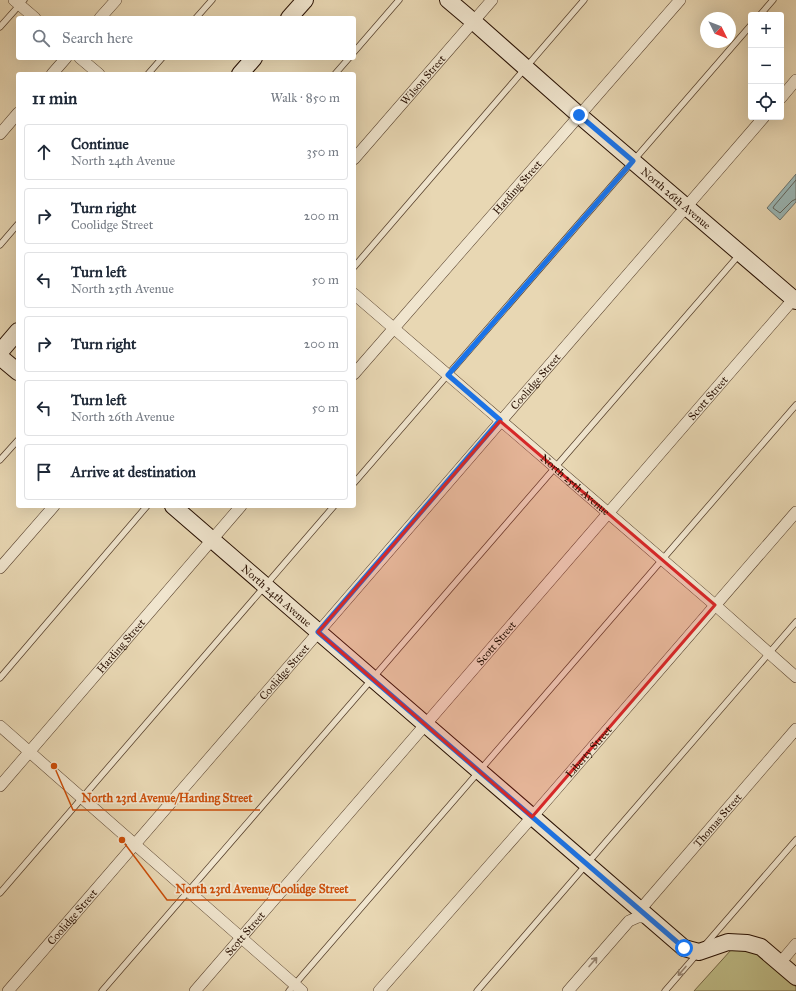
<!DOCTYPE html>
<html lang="en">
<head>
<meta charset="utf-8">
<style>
	body { margin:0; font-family:"IM FELL Great Primer",serif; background:#f6f6f7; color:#1f2937 }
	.controls { position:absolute; right:12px; top:12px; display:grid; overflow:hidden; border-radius:4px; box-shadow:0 4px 16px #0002 }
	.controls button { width:36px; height:36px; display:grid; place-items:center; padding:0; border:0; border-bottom:1px solid #e0e1e3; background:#fff; color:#1f2937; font:20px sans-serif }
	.compass { position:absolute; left:700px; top:12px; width:36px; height:36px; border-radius:50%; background:#fff; box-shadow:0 4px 16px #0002; rotate:132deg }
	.stop { position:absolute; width:12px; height:12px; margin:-9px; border:3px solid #1a73e8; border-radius:50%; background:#fff }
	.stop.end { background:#1a73e8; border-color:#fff; box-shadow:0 1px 4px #0008 }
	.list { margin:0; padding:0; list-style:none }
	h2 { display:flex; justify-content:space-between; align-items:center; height:52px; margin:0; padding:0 16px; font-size:17px }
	h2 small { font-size:13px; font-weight:400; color:#747a83 }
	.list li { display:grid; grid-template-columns:26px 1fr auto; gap:12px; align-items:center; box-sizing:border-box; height:56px; margin:0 8px 8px; padding:0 8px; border:1px solid #e0e1e3; border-radius:4px }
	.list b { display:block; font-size:15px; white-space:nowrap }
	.list p { margin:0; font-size:13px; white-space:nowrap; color:#747a83 }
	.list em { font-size:13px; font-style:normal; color:#747a83 }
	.icon { flex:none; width:22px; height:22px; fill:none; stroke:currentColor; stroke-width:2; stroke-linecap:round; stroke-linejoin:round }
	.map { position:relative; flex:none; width:796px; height:991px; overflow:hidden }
	.search { position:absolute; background:#fff; box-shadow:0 4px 16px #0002; left:16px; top:16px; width:340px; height:44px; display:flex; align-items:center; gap:10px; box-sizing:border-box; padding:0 14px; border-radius:4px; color:#747a83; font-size:15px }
	.panel { position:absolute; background:#fff; box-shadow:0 4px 16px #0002; left:16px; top:72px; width:340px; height:436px; border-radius:4px }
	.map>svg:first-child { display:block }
</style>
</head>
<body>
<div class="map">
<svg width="796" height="991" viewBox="0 0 796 991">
	<rect width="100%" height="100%" fill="#e8d7b3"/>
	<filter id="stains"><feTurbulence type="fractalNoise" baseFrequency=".005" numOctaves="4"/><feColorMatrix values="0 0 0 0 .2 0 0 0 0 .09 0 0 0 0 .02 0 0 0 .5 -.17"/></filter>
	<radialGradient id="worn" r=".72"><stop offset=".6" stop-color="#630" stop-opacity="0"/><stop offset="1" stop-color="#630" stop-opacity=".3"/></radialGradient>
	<!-- green -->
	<path fill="#bebc87" stroke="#736644" d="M731 950 752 951 765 959 796 987V991H694Z"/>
	<!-- water -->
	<path fill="#9ab7b6" stroke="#6c746e" d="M796 174V202L780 220 767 208Z"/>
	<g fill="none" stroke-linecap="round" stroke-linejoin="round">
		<!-- shore -->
		<path stroke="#61645c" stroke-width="1" d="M796 180 774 206 773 208 780 213 792 201 796 199"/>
		<defs>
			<path id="lane" d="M760 15 773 0
				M196 18 212 0
				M0 27 24 0
				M354 52 399 0
				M148 74 162 58
				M335 74 349 58
				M0 245 18 224
				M354 267 584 0
				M0 460 18 440
				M354 483 751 25
				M0 678 147 506
				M0 893 334 506
				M705 945 796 840
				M102 991 739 255
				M289 991 796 405
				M477 991 796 622
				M665 991 698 953"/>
			<g id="street">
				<path d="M14 0 35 18"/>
				<path d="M100 18 116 0"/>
				<path d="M80 58 99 74"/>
				<path d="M52 74 66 58"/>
				<path d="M781 98 796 80"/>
				<path d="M0 134 18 113"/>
				<path id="s1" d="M354 159 492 0"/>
				<path id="s2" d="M354 294 715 605 796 677"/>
				<path id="s3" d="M354 374 680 0"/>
				<path d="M0 568 54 506"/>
				<path d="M0 726 302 991"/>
				<path id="s4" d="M0 786 241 506"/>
				<path id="s5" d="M639 911 796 729"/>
				<path d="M780 963 796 944"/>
				<path id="s6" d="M8 991 764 117"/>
				<path id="s7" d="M195 991 796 296"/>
				<path id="s8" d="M379 991 532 817 796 512"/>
				<path d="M568 991 629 921 638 917H647"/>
			</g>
			<g id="secondary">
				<path id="s9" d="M448 0 474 22 579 115 796 301"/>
				<path d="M289 18 305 0"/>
				<path d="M240 74 254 58"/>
				<path d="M0 352 18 331"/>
				<path d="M0 357 18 372"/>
				<path id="s10" d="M173 506 684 948 699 952 728 942 747 943 761 947 796 977"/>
			</g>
		</defs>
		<!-- lane casing -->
		<use href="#lane" stroke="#58422e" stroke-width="7"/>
		<!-- street casing -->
		<use href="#street" stroke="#58422e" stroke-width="12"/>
		<!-- secondary casing -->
		<use href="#secondary" stroke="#281002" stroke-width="18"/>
		<!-- lane -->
		<use href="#lane" stroke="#f0e5ce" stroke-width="5.5"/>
		<!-- street -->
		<use href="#street" stroke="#f0e5ce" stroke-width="11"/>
		<!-- secondary -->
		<use href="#secondary" stroke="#f0e5ce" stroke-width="16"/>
	</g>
	<!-- one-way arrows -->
	<defs><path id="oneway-shaft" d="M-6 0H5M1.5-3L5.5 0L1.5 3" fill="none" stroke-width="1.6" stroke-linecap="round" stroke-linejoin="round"/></defs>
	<g stroke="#968572">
		<use href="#oneway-shaft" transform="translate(593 962) rotate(-49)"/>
		<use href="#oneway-shaft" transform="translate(682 971) rotate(131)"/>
	</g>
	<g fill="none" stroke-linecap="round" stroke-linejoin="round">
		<!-- route -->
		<path stroke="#1a73e8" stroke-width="5" d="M579 115 633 161 448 375 500 420 318 632 684 948"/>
	</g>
	<!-- marked area -->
	<path fill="#d62828" fill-opacity="0.2" stroke="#d62828" stroke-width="3" stroke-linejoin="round" d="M500 421 715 605 532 817 318 632Z"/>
	<g text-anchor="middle" stroke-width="3.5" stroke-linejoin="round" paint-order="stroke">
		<!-- street labels -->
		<g font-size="11" fill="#281002" stroke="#f0e5ce">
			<text dy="4" stroke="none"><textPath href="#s1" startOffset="105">Wilson Street</textPath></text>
			<text dy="4" stroke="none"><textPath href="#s3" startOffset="248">Harding Street</textPath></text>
			<text dy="4" stroke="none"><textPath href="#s9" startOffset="302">North 26th Avenue</textPath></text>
			<text dy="4" stroke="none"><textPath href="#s6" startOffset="806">Coolidge Street</textPath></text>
			<text dy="4" stroke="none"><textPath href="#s7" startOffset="784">Scott Street</textPath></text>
			<text dy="4" stroke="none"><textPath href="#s2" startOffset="292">North 25th Avenue</textPath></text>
			<text dy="4" stroke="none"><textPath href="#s10" startOffset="137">North 24th Avenue</textPath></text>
			<text dy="4" stroke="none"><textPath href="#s7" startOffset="460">Scott Street</textPath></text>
			<text dy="4" stroke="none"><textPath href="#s4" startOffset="185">Harding Street</textPath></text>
			<text dy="4" stroke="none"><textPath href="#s6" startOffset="422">Coolidge Street</textPath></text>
			<text dy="4" stroke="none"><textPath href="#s8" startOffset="318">Liberty Street</textPath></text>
			<text dy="4" stroke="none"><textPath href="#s5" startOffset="120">Thomas Street</textPath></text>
			<text dy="4" stroke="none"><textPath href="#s6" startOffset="98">Coolidge Street</textPath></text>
			<text dy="4" stroke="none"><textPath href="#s7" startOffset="76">Scott Street</textPath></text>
		</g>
	</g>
	<!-- callouts -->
	<path fill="none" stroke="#cb4e0a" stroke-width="1.5" d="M54 766L73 810H260M122 840L167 900H356"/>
	<g fill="#cb4e0a" stroke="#f0e5ce" stroke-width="1.5">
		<circle cx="54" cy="766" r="4"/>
		<circle cx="122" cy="840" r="4"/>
	</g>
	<g font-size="12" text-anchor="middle" font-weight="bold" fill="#cb4e0a" stroke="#f0e5ce" stroke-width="3.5" stroke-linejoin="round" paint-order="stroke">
		<text x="167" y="802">North 23rd Avenue/Harding Street</text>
		<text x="262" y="893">North 23rd Avenue/Coolidge Street</text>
	</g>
	<rect width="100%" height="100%" filter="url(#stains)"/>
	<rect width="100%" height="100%" fill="url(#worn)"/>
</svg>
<div class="controls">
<button>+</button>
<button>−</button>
<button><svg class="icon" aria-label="locate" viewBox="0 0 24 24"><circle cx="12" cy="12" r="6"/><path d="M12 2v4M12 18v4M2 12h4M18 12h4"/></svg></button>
</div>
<svg class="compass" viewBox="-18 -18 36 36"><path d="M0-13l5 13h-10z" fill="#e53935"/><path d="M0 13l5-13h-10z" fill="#747a83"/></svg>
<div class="stop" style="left:684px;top:948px"></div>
<div class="stop end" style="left:579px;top:115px"></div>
<div class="search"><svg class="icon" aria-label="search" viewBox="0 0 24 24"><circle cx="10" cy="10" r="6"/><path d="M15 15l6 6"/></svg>Search here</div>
<section class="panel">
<h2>11 min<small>Walk · 850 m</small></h2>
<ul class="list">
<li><svg class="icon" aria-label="ahead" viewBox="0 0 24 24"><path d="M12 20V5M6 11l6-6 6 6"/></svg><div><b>Continue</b><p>North 24th Avenue</p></div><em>350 m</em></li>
<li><svg class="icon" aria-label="right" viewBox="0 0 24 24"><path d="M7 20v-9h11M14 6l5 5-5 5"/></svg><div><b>Turn right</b><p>Coolidge Street</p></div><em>200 m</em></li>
<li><svg class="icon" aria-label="left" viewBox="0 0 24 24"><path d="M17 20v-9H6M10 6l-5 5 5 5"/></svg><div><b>Turn left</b><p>North 25th Avenue</p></div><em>50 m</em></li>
<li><svg class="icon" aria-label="right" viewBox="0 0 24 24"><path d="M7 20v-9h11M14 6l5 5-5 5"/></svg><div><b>Turn right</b></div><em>200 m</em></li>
<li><svg class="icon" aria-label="left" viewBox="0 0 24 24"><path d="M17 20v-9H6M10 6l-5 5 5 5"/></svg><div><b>Turn left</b><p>North 26th Avenue</p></div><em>50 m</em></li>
<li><svg class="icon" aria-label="arrive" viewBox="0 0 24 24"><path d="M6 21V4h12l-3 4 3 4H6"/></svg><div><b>Arrive at destination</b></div></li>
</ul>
</section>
</div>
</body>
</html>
